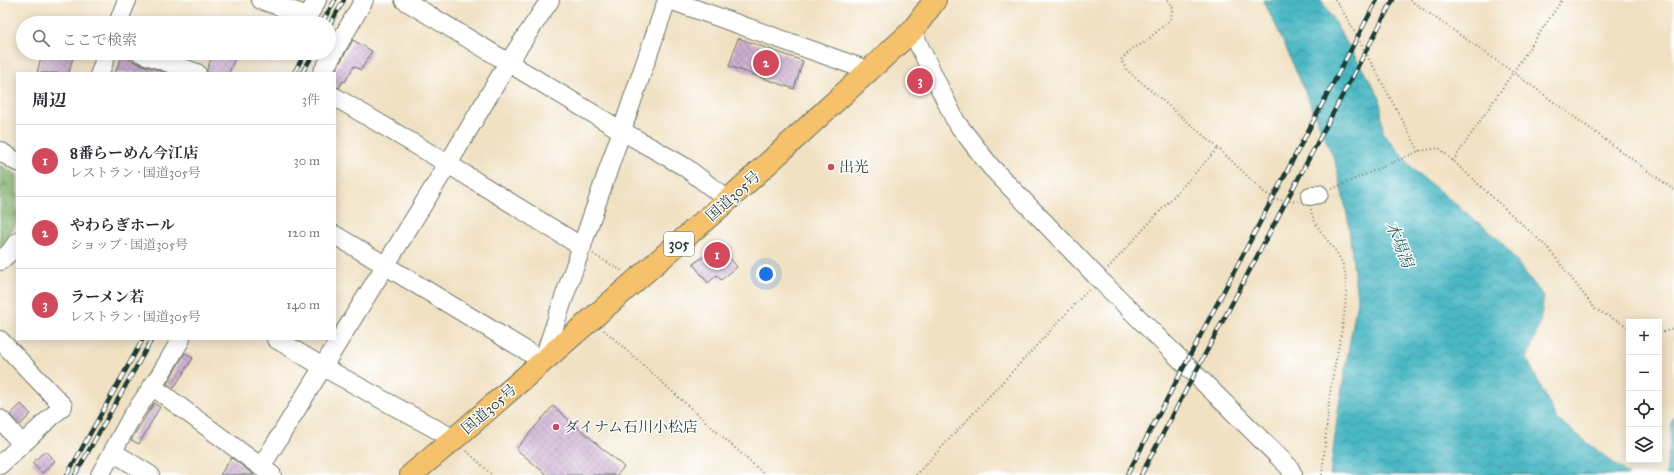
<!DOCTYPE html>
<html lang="ja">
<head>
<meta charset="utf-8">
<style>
	body { margin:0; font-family:"IM FELL Great Primer","Noto Serif JP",serif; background:#f2f2f3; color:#2b2b33 }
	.controls { position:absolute; right:12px; bottom:12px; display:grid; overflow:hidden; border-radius:0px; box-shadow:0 2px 10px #0003 }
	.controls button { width:36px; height:36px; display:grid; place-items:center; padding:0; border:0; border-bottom:1px solid #e1e1e2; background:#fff; color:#2b2b33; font:20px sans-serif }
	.you { position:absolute; left:766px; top:274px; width:14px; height:14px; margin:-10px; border:3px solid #fff; border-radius:50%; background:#1a73e8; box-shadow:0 0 0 6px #1a73e833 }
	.badge { display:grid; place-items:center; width:26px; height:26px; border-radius:50%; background:#d1495b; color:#fff; font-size:13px; font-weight:700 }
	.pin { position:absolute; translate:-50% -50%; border:2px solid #fff; box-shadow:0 1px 4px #0006 }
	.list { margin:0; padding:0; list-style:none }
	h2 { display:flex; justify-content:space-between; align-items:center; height:52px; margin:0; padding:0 16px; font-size:17px }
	h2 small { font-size:13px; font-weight:400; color:#7c7c81 }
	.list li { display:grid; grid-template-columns:26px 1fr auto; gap:12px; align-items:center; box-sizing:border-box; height:72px; padding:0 16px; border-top:1px solid #e1e1e2 }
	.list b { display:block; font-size:15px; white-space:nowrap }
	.list p { margin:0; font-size:13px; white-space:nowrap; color:#7c7c81 }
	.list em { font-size:13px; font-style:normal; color:#7c7c81 }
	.icon { flex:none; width:22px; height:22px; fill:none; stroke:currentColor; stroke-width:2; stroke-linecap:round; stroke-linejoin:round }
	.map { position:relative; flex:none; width:1674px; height:475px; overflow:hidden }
	.search { position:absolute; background:#fff; box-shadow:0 2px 10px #0003; left:16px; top:16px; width:320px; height:44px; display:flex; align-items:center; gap:10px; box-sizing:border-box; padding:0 14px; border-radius:22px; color:#7c7c81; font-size:15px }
	.panel { position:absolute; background:#fff; box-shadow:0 2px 10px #0003; left:16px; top:72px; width:320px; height:268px; border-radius:0px }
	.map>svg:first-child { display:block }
</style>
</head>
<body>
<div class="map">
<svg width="1674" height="475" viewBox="0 0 1674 475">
	<defs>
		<pattern id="forest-firs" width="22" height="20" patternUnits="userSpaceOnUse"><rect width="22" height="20" fill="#7faf68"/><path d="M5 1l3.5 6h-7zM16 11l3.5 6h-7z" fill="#679056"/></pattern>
		<pattern id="water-waves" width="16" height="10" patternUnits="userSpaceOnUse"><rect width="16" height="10" fill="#4ab8c4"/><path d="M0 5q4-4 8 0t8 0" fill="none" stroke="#3d97a0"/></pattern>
		<pattern id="building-cross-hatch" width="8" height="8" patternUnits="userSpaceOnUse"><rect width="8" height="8" fill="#cdadd1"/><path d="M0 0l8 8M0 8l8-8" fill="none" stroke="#a68eaa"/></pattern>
	</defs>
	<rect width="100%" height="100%" fill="#fff"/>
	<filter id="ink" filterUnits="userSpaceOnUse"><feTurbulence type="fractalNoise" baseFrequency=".025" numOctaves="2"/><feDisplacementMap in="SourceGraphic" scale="8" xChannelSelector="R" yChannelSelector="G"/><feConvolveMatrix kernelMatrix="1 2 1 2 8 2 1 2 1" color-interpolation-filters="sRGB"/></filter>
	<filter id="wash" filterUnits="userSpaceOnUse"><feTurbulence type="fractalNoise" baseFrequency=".012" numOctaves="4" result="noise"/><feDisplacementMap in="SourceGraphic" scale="16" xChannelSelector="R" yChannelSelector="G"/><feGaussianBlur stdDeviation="0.9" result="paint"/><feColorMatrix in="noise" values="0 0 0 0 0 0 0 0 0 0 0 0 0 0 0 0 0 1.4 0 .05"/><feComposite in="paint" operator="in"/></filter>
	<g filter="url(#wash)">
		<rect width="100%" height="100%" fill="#f1e1c3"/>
		<!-- forest -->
		<path fill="url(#forest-firs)" stroke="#4f764e" d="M0 165 17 175V222L3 245 0 247Z"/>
		<!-- water -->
		<path fill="url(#water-waves)" stroke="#347a7c" d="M1263 0H1321L1380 98 1383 133 1416 172 1500 240 1544 297 1540 322 1527 359 1557 419 1629 475H1330L1338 411 1357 300 1348 219 1335 161 1279 32Z
			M1674 417V475H1666L1672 422Z"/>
		<g id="blocks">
			<!-- building -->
			<path fill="url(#building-cross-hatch)" d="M738 38 803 61 794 89 729 66Z
				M353 40 372 51 361 70 354 66 345 82 343 81 339 88 335 87 334 73Z
				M42 53H74L69 73H37Z
				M213 53H237L229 73H207V70Z
				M122 56 137 63 166 73H115Z
				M921 73 927 87 916 92 909 78Z
				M720 245 737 267 721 280 717 275 708 283 693 264Z
				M185 353 193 358 174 388 167 384Z
				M154 403 160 407 139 444 131 440Z
				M21 404 31 414 20 425 10 415Z
				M553 406 624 467 617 475H547L516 449Z
				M45 451 55 461 42 473 32 463Z
				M231 458 235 460 254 475H220Z"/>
		</g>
	</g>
	<g filter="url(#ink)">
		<use href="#blocks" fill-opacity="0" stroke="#687666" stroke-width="1"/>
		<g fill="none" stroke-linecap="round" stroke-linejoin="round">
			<defs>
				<path id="minor" d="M261 0 308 16 317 0
					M404 0 622 131 685 167 728 200
					M670 0 870 71
					M118 23 127 0
					M912 31 956 122 991 167 1099 279 1289 467 1293 475
					M141 53 197 73
					M100 73 107 53
					M322 73 364 0
					M335 97 448 164 582 247
					M0 151 17 162
					M1310 196 1319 194
					M335 235 543 361 560 309 667 0
					M0 261 10 252 17 242
					M276 339 323 367 454 439
					M0 340 63 406 0 465
					M152 386 272 475
					M0 419 22 444
					M113 452 150 475
					M261 467 448 164 508 63 550 0
					M100 475 131 418 160 375 181 339"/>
				<path id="highway" d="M411 475 454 439 728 200 912 31 935 0"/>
			</defs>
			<!-- minor casing -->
			<use href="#minor" stroke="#687666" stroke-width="20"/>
			<!-- highway casing -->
			<use href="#highway" stroke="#687666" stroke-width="24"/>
			<!-- path -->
			<path stroke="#687666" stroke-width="2" stroke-dasharray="1 3" stroke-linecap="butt" d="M1168 0 1173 8 1170 20 1144 43 1133 48 1121 60 1127 70 1218 148 1265 193 1279 200 1298 202
				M1335 0 1347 18 1419 151
				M1410 0 1513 72 1674 190
				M1453 161 1562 0
				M1332 189 1419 151 1439 148 1549 249 1595 309 1629 327
				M1311 209C1314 233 1342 249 1345 273 1350 309 1335 356 1330 393 1327 420 1325 448 1322 475
				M593 254 622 271
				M1108 268 1218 148
				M604 330 765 475
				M1659 333 1674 329
				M467 451 492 475
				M916 475 1089 289"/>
			<!-- minor -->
			<use href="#minor" stroke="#fff" stroke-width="18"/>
			<!-- highway -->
			<use href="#highway" stroke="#f5c16b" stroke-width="22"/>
			<defs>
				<path id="rail" d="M322 23 335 0
					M329 26 344 0
					M294 73 305 53
					M302 73 314 53
					M67 475 143 339
					M75 475 152 339
					M1127 475 1377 0
					M1141 475 1393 0"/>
			</defs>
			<!-- rail casing -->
			<use href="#rail" stroke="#1f3d34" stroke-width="4.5"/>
			<!-- rail -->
			<use href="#rail" stroke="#fff" stroke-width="3" stroke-dasharray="9" stroke-linecap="butt"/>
		</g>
	</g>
	<!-- markers -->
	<g fill="#d1495b" stroke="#fff" stroke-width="1.5">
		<circle cx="831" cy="167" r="4"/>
		<circle cx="556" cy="427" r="4"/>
	</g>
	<g text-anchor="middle" stroke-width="3" stroke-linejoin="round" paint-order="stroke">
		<!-- shield labels -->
		<rect fill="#fff" stroke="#627771" stroke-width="1" x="664" y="232" width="30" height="24" rx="3"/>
		<g font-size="14" font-weight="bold" fill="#1f3d34">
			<text x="679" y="249">305</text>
		</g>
		<!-- poi labels -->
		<g font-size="15" fill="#1f3d34" stroke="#fff" text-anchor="start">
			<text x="839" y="172">出光</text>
			<text x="564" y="432">ダイナム石川小松店</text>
		</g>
		<!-- street labels -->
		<g font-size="15" fill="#1f3d34" stroke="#fff">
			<text transform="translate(733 196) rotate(-42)" y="5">国道305号</text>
			<text transform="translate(489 409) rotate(-41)" y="5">国道305号</text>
		</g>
		<!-- water labels -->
		<g font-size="16" font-style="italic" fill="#2c625f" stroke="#fff">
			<text transform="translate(1400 244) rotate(68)" y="6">木場潟</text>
		</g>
	</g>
</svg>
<div class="controls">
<button>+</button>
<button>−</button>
<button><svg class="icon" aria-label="locate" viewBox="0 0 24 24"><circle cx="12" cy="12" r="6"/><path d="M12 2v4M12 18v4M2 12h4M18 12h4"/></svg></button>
<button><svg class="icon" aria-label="layers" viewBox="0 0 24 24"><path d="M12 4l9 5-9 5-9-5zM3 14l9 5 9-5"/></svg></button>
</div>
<div class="you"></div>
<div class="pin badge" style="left:717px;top:255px">1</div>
<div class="pin badge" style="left:766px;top:63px">2</div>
<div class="pin badge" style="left:920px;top:81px">3</div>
<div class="search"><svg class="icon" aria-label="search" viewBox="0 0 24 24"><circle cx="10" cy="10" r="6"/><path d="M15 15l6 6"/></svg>ここで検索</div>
<section class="panel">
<h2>周辺<small>3件</small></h2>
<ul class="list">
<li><span class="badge">1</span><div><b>8番らーめん今江店</b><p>レストラン · 国道305号</p></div><em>30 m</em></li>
<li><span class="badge">2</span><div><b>やわらぎホール</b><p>ショップ · 国道305号</p></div><em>120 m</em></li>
<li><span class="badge">3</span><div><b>ラーメン若</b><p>レストラン · 国道305号</p></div><em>140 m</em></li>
</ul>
</section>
</div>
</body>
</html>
